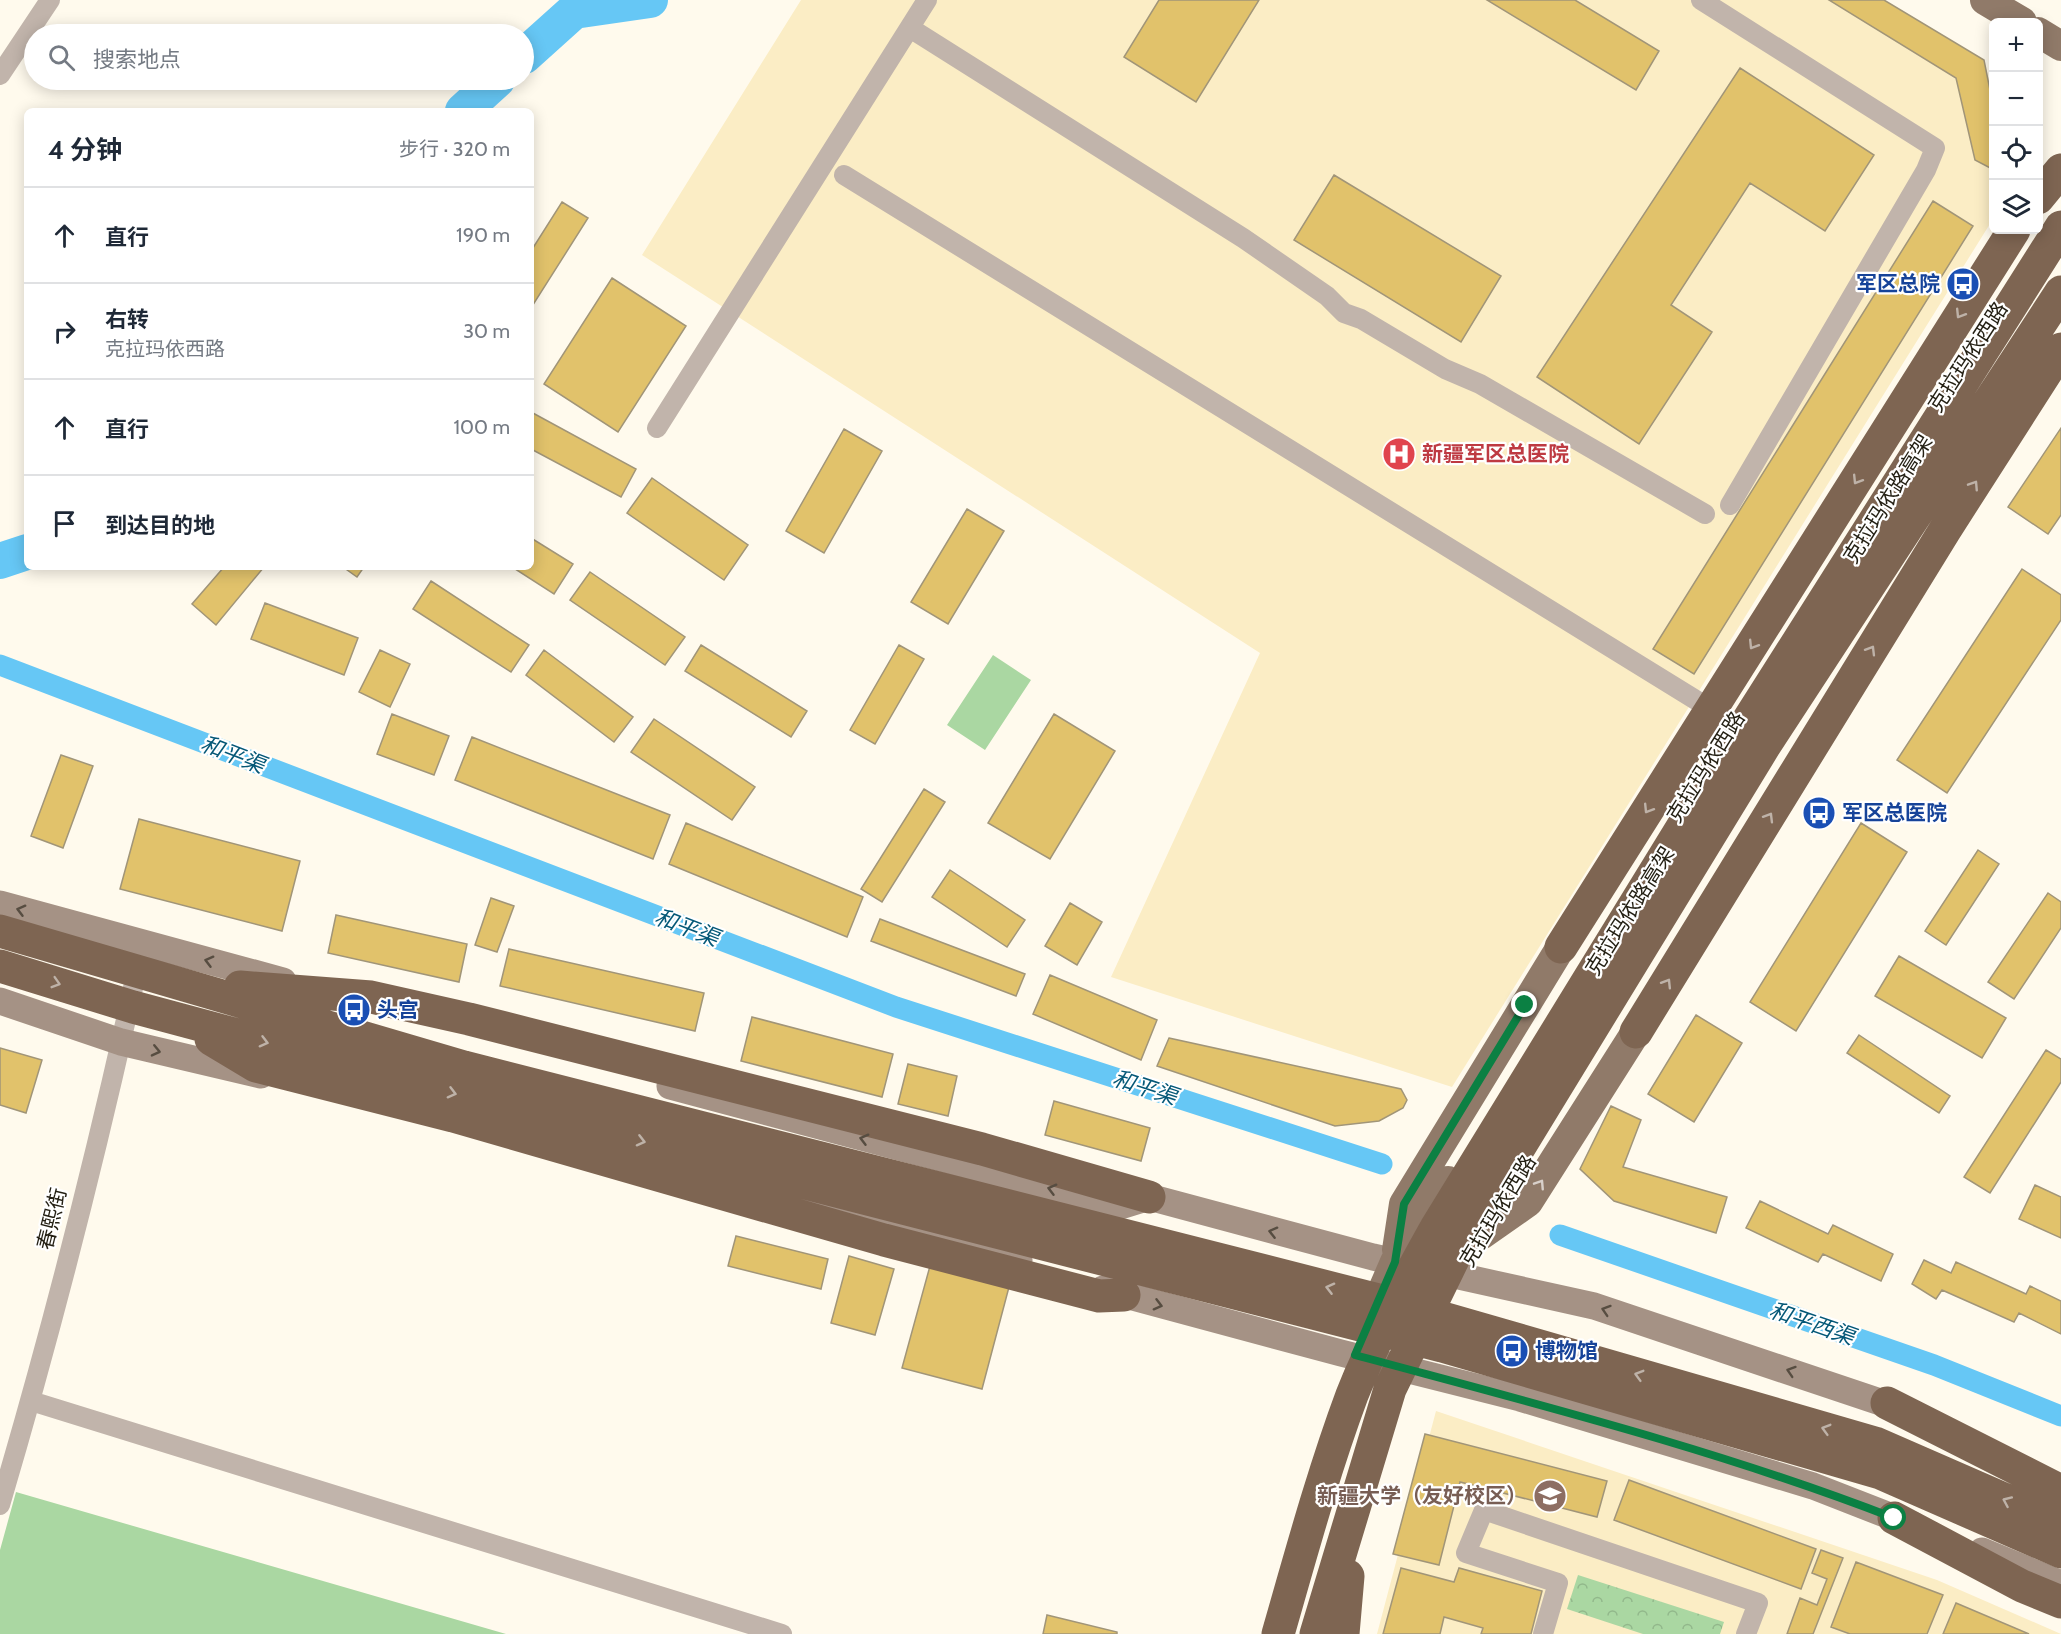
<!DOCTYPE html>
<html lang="zh">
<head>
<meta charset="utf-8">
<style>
	body { margin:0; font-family:Cabin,"Noto Sans SC",sans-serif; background:#f2f2f3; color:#1f2937 }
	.controls { position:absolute; right:18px; top:18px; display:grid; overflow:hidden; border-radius:9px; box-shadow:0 3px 15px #0003 }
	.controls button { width:54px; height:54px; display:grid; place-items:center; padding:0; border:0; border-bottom:2px solid #e0e1e3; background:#fff; color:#1f2937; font:30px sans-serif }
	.stop { position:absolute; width:18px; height:18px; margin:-14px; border:4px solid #0b8043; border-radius:50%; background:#fff }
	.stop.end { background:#0b8043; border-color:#fff; box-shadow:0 2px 6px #0008 }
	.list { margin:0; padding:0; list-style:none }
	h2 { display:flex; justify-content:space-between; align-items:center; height:78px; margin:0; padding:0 24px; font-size:26px }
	h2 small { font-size:20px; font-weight:400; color:#747a83 }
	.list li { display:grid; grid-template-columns:39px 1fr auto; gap:18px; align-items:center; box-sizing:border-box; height:96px; padding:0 24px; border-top:2px solid #e0e1e3 }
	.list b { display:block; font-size:22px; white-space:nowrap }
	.list p { margin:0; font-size:20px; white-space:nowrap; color:#747a83 }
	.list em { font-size:20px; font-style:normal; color:#747a83 }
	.icon { flex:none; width:33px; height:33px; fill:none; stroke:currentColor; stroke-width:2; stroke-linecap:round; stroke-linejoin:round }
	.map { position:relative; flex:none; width:2061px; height:1634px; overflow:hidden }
	.search { position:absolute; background:#fff; box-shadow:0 3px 15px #0003; left:24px; top:24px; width:510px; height:66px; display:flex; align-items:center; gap:15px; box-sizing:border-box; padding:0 21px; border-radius:33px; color:#747a83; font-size:22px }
	.panel { position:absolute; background:#fff; box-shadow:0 3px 15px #0003; left:24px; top:108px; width:510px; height:462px; border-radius:9px }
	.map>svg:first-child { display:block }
</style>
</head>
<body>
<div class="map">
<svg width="2061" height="1634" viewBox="0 0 2061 1634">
	<defs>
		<pattern id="park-crowns" width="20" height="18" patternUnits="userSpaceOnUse" patternTransform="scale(1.5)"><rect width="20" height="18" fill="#aad7a2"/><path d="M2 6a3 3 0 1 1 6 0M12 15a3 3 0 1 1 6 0" fill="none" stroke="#92b88b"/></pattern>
	</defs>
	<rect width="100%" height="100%" fill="#fffaed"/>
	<!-- built -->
	<path fill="#fbedc5" d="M801 0H1884L1984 60 1993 97V219L1452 1087 1111 977 1260 653 642 255Z
		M1436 1411 1937 1580 2061 1634H1377Z"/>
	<!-- park -->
	<path fill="url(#park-crowns)" d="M1578 1575 1724 1622 1720 1634H1643L1567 1609Z"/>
	<!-- pitch -->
	<path fill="#aad7a2" d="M993 655 1031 680 985 750 947 725Z
		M16 1492 506 1634H0V1550Z"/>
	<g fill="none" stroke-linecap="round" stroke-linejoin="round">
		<!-- canal -->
		<path stroke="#66c7f5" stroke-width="21" d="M0 665 896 1007 1382 1164
			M1560 1235 1934 1365 2061 1416"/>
		<!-- river -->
		<path stroke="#66c7f5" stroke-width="36" d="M524 56 574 11 650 0
			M463 111 497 80
			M0 561 27 552"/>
	</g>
	<!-- building -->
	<path fill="#e1c26b" stroke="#a19578" stroke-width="1.5" d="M1159 0H1259L1196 102 1124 57Z
		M1487 0H1575L1659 51 1636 90Z
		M1829 0H1884L1984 60 1994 110V170L1975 160 1956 78Z
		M1740 68 1874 155 1825 231 1750 183 1671 305 1712 332 1639 444 1537 377Z
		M1334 175 1501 276 1461 342 1294 240Z
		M1933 201 1973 226 1694 674 1653 649Z
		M562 202 588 218 531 308V251Z
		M612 278 686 326 618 432 544 384Z
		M531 412 636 469 621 497 531 449Z
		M2061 428V515L2048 534 2008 507Z
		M844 429 882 451 824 553 786 531Z
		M652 478 748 545 724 580 627 513Z
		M967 509 1004 531 948 624 911 602Z
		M531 538 573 564 554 594 512 567H531Z
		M224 567H264L216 625 192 604Z
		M343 567H364L357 577Z
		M2022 569 2061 595V620L1947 793 1897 760Z
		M590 572 685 637 665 665 570 600Z
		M431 581 529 645 511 672 413 609Z
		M265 603 358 638 344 675 251 639Z
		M701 645 807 711 791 737 685 671Z
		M899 645 924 659 875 744 850 730Z
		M380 650 410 664 390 707 359 692Z
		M544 650 633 717 614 742 526 675Z
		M392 714 449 736 434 775 377 754Z
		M1054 714 1115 751 1050 859 988 823Z
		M654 719 755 787 732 820 631 752Z
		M472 737 670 815 653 859 455 780Z
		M61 755 93 766 63 848 31 836Z
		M924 789 945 802 882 902 861 889Z
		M139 819 300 861 282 931 120 889Z
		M686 823 863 897 847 937 669 864Z
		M1861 823 1907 852 1796 1031 1750 1002Z
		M1978 850 1999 864 1946 945 1925 931Z
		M950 870 1025 920 1007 947 932 897Z
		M2048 893 2061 902V928L2014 999 1988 982Z
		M491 898 514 906 497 952 475 945Z
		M1070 903 1102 922 1077 965 1045 946Z
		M336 915 467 944 459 982 328 953Z
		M880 919 1025 974 1016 996 871 941Z
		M509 949 704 993 695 1031 500 986Z
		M1899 956 2006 1018 1982 1058 1875 996Z
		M1050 975 1157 1020 1141 1060 1033 1014Z
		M1696 1015 1742 1043 1694 1122 1648 1094Z
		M752 1017 893 1054 882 1097 741 1061Z
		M1859 1035 1950 1096 1939 1113 1847 1053Z
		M1169 1038 1401 1089 1407 1100 1403 1108 1379 1121 1335 1126 1157 1066Z
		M0 1048 42 1060 26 1113 0 1105Z
		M2046 1050 2061 1059V1082L1990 1193 1964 1177Z
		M908 1064 957 1076 948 1116 898 1104Z
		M1054 1101 1150 1128 1141 1161 1045 1135Z
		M1611 1106 1641 1120 1623 1167 1727 1197 1716 1233 1614 1201 1580 1169Z
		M2035 1185 2061 1197V1238L2019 1219Z
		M1760 1201 1828 1234 1833 1225 1893 1254 1881 1281 1823 1254 1818 1262 1746 1228Z
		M736 1236 828 1259 821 1289 728 1266Z
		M849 1256 894 1269 875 1335 831 1323Z
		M1924 1260 1951 1273 1956 1262 2026 1294 2030 1286 2061 1301V1334L2019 1313 2014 1322 1942 1290 1936 1299 1912 1284Z
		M930 1266 1009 1287 982 1389 902 1368Z
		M1425 1434 1607 1481 1597 1517 1460 1482 1439 1565 1393 1554Z
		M1629 1480 1816 1549 1801 1589 1614 1520Z
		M1821 1550 1843 1558 1813 1634H1787L1800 1598 1817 1605 1827 1579 1812 1573Z
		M1856 1562 1943 1595 1927 1634H1850L1831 1627Z
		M1401 1568 1454 1582 1459 1568 1542 1591 1531 1634H1481L1483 1628 1444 1617 1440 1634H1383Z
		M1956 1603 2029 1634H1943Z
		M1047 1615 1117 1632V1634H1043Z"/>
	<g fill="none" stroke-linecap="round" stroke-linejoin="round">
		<!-- street -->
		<path stroke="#c1b4ab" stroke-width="20" d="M1701 0 1935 148 1926 170 1730 505
			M910 28 1243 238 1327 296 1344 313 1361 319 1445 369 1480 384 1705 514
			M0 75 50 0
			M844 175 1751 734
			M657 428 927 0
			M31 1401 782 1634
			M0 1505C53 1326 99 1144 139 961
			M1543 1634 1558 1583 1466 1553 1484 1510 1758 1603 1746 1634"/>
		<!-- secondary -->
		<path stroke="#a59285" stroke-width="27" d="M0 904 283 981
			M0 1001 121 1042 261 1075
			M670 1086 1120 1206 1149 1197 1373 1257 1594 1306 1907 1411
			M801 1201 924 1229 1019 1260
			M1103 1289 1341 1353 1520 1398 1813 1486 1913 1525
			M1982 1551 2061 1584"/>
		<!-- primary -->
		<path stroke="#907a69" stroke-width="30" d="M1985 0 2022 22
			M2038 32 2061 46
			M1481 1235 1528 1202 1636 1032
			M1397 1250 1404 1204 1561 947
			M1369 1322 1395 1262 1448 1181"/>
		<!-- highway -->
		<path stroke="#7e6552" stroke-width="33" d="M2038 198 2061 170
			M0 931 464 1067 1398 1305 1875 1443 2061 1524
			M1561 947 2014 230
			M0 966 133 1007 469 1097 1442 1346 1880 1473 2061 1552
			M240 987 371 997 469 1019 982 1149 1149 1197
			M1636 1032 1945 530 2061 349
			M211 1039 256 1066 453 1116 884 1240 1099 1296 1124 1295
			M1887 1403 2061 1491
			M1894 1518 2022 1586 2061 1602
			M1278 1634C1301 1554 1323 1473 1352 1395 1375 1337 1406 1282 1436 1228L1742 730 2061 227
			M1316 1634 1390 1389 1462 1241 1765 745 2061 292
			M1343 1634 1348 1576"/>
	</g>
	<!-- one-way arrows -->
	<defs><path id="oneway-chevron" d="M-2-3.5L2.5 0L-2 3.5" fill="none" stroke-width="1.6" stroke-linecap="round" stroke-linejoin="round" transform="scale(1.5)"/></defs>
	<g stroke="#beb2a8">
		<use href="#oneway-chevron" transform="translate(1960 314) rotate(122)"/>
		<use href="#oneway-chevron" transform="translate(1857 480) rotate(122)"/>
		<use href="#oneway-chevron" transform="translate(1974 485) rotate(-57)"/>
		<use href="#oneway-chevron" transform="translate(1753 645) rotate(122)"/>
		<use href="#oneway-chevron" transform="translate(1871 650) rotate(-59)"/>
		<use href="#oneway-chevron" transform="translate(1648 809) rotate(122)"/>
		<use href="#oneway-chevron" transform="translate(1769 817) rotate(-59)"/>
		<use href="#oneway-chevron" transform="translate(56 983) rotate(17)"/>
		<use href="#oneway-chevron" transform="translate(1667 983) rotate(-58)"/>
		<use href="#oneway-chevron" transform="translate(264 1042) rotate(15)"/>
		<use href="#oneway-chevron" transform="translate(452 1093) rotate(15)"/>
		<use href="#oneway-chevron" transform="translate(641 1141) rotate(14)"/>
		<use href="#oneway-chevron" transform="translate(1330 1288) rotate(-166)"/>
		<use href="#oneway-chevron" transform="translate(1639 1375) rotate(-164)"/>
		<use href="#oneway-chevron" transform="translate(1826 1429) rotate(-164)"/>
		<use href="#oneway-chevron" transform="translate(2007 1501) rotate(-156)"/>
	</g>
	<g stroke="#574d41">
		<use href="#oneway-chevron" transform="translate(21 910) rotate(-165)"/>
		<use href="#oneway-chevron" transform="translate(209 961) rotate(-165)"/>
		<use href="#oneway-chevron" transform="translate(156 1051) rotate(13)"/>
		<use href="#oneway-chevron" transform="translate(864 1139) rotate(-165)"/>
		<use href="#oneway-chevron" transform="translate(1052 1189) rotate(-165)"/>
		<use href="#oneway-chevron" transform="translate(1273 1232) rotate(-166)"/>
		<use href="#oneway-chevron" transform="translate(1158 1305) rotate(15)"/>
		<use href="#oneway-chevron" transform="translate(1606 1310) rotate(-162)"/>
		<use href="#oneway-chevron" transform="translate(1791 1371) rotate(-162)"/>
	</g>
	<use stroke="#d8d0ca" href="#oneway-chevron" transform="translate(1540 1184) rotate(-57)"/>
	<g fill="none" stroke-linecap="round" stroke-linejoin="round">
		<!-- route -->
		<path stroke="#0b8043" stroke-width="8" d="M1525 1005 1404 1204 1395 1262 1355 1355C1536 1404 1719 1450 1894 1518"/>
	</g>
	<!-- icons -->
	<defs>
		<symbol id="bus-disc" viewBox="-11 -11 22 22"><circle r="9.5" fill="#1a4fb4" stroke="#fff"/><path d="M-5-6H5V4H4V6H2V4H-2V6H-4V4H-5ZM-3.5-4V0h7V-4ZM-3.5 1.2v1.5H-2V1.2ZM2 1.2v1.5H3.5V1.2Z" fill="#fff"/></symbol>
		<symbol id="hospital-disc" viewBox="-11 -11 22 22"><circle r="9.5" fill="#e0444e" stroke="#fff"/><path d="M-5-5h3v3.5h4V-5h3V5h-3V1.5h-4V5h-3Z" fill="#fff"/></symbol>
		<symbol id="school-disc" viewBox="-11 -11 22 22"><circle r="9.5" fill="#8d6e63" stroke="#fff"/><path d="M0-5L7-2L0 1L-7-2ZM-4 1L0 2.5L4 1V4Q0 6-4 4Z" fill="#fff"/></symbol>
	</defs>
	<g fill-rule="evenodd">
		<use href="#bus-disc" x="1944" y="265" width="38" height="38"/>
		<use href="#hospital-disc" x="1380" y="435" width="38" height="38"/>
		<use href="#bus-disc" x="1800" y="794" width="38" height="38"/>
		<use href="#bus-disc" x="335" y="991" width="38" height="38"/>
		<use href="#bus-disc" x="1493" y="1332" width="38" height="38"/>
		<use href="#school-disc" x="1531" y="1477" width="38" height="38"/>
	</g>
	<g text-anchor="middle" stroke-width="4.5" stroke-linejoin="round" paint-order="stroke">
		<!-- transit labels -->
		<g font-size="21" font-weight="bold" fill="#164399" stroke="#fff" text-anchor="start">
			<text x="1940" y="291" text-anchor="end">军区总院</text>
			<text x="1842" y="820">军区总医院</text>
			<text x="377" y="1017">头宫</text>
			<text x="1535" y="1358">博物馆</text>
		</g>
		<!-- street labels -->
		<g font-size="21" fill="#231f13" stroke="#fff">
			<text transform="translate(1968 357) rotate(-57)" y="7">克拉玛依西路</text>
			<text transform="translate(1888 499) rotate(-58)" y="7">克拉玛依路高架</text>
			<text transform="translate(1706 767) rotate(-58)" y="7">克拉玛依西路</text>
			<text transform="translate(1630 911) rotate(-58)" y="7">克拉玛依路高架</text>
			<text transform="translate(1498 1211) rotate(-59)" y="7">克拉玛依西路</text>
			<text transform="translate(52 1219) rotate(-76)" y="7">春熙街</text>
		</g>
		<!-- health labels -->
		<g font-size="21" font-weight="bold" fill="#be3a42" stroke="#fff" text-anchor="start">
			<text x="1422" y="461">新疆军区总医院</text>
		</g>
		<!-- education labels -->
		<g font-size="21" font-weight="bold" fill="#785e54" stroke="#fff" text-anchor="end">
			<text x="1527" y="1503">新疆大学（友好校区）</text>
		</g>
		<!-- water labels -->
		<g font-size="22" font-style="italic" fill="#055877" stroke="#fff">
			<text transform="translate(233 754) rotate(21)" y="8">和平渠</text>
			<text transform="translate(687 927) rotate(21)" y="8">和平渠</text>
			<text transform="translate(1145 1087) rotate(18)" y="8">和平渠</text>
			<text transform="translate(1812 1323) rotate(19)" y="8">和平西渠</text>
		</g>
	</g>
</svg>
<div class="controls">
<button>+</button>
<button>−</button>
<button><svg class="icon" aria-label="locate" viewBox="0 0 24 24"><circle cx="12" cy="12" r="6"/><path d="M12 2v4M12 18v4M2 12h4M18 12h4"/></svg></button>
<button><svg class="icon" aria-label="layers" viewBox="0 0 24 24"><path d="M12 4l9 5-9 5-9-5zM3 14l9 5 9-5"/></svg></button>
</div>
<div class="stop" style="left:1894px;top:1518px"></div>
<div class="stop end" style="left:1525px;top:1005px"></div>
<div class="search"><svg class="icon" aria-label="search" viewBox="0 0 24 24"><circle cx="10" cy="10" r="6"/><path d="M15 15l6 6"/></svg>搜索地点</div>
<section class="panel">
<h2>4 分钟<small>步行 · 320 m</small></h2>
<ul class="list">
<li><svg class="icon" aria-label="ahead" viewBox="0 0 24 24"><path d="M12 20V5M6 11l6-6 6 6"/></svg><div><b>直行</b></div><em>190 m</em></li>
<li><svg class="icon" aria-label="right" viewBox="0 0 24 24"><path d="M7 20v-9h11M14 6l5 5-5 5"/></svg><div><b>右转</b><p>克拉玛依西路</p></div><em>30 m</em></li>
<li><svg class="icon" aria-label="ahead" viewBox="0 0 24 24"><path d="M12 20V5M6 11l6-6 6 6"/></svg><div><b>直行</b></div><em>100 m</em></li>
<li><svg class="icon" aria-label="arrive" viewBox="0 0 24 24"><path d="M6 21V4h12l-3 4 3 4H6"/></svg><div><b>到达目的地</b></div></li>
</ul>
</section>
</div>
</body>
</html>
